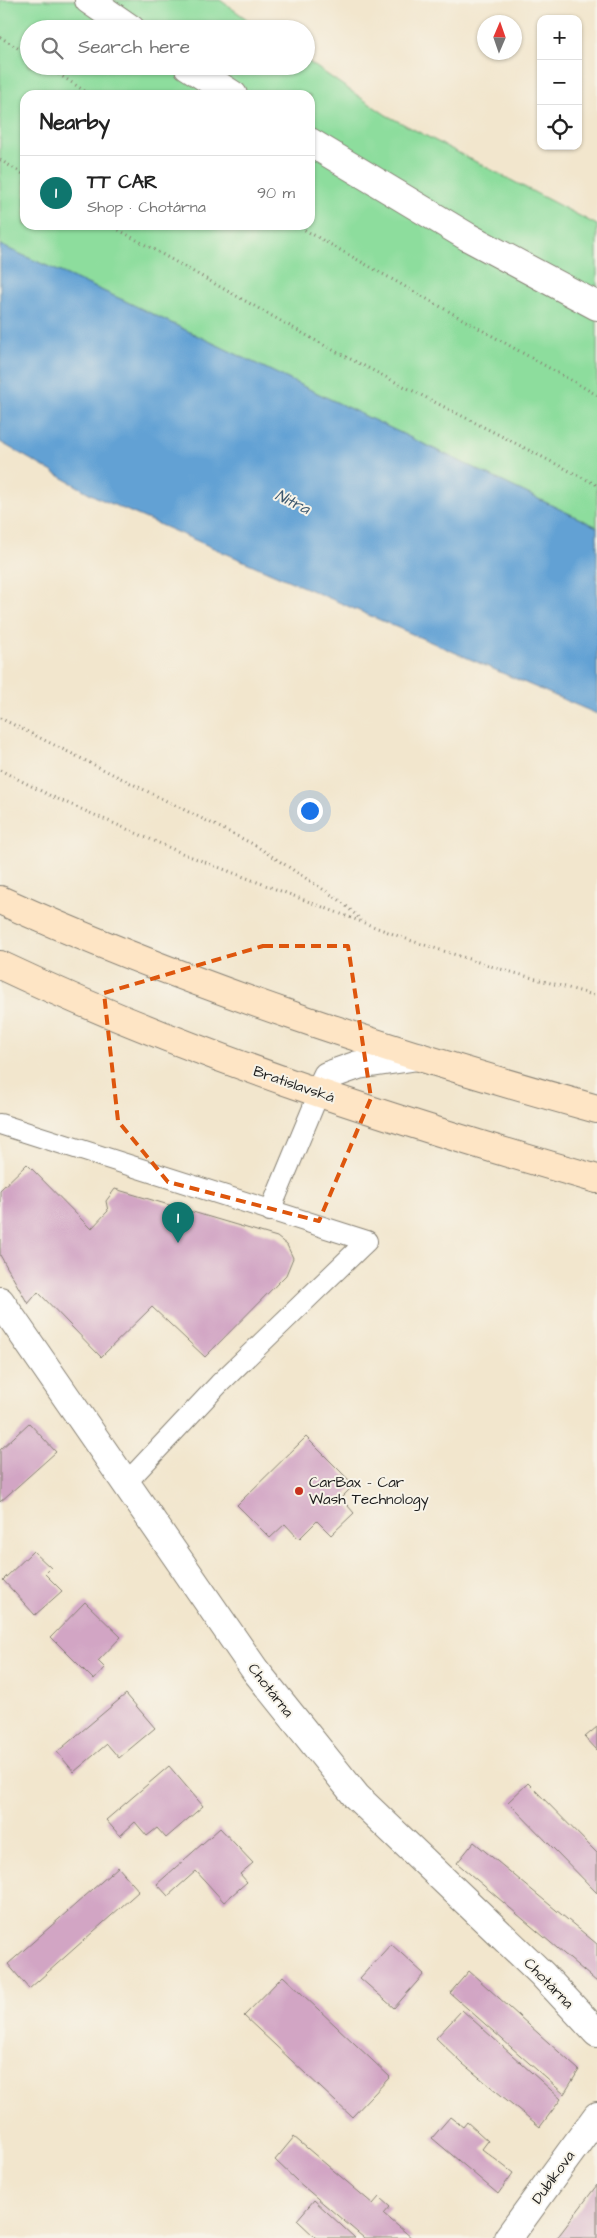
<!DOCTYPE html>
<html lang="en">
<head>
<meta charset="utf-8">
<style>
	body { margin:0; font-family:"Architects Daughter",sans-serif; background:#f6f6f6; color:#222 }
	.controls { position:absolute; right:15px; top:15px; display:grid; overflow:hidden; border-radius:10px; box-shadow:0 1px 4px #0004 }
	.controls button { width:45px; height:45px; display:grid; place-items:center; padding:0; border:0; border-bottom:1px solid #e0e0e0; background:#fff; color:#222; font:25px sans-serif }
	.compass { position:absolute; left:477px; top:15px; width:45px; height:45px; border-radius:50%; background:#fff; box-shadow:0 1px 4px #0004; rotate:2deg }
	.you { position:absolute; left:309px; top:810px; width:18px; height:18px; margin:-12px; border:4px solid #fff; border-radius:50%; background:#1a73e8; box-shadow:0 0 0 8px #1a73e833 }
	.badge { display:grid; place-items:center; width:32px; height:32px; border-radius:50%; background:#0f766e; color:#fff; font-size:16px; font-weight:700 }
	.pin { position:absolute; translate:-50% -41px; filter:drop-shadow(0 1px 2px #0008) }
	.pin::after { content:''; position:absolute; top:26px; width:18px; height:15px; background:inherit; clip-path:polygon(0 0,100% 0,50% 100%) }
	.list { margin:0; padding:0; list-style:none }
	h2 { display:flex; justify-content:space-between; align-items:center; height:65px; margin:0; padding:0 20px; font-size:21px }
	h2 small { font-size:16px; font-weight:400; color:#767676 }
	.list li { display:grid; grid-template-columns:32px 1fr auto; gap:15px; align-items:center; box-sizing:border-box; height:75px; padding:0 20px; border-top:1px solid #e0e0e0 }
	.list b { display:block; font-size:19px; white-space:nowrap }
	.list p { margin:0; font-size:16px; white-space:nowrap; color:#767676 }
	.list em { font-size:16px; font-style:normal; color:#767676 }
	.icon { flex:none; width:28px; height:28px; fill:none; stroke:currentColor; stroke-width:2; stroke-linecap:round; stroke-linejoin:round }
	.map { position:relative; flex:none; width:597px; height:2238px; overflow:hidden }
	.search { position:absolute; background:#fff; box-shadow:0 1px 4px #0004; left:20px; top:20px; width:295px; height:55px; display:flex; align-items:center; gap:12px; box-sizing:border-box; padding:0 18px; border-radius:28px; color:#767676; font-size:19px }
	.panel { position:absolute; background:#fff; box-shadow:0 1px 4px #0004; left:20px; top:90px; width:295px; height:140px; border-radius:15px }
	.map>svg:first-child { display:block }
</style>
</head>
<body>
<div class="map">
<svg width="597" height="2238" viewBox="0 0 597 2238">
	<rect width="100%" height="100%" fill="#f7f3e8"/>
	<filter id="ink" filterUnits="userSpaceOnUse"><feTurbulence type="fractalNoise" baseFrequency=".02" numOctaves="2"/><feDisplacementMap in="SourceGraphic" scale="10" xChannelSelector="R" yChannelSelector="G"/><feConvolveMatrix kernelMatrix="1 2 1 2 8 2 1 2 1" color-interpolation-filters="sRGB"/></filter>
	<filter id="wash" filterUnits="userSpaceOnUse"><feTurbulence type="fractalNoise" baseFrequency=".0096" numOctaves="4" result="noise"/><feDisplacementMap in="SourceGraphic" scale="20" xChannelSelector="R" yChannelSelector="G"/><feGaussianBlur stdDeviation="1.12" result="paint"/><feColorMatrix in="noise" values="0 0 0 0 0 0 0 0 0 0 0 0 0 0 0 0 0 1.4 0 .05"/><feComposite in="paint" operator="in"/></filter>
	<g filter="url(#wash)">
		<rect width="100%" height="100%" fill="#f2e6cd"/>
		<!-- green -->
		<path fill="#8ddd9d" stroke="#547c5c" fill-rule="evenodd" d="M0 0H220L261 29H29V66H306V60L386 115 597 225V527L123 300 0 245ZM25 95H310V225H25Z"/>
		<!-- water -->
		<path fill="#62a1d4" stroke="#3f5e78" d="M0 245 123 300 597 527V714L98 498 0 442Z"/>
		<g id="blocks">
			<!-- building -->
			<path fill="#d2a5c4" d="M27 1164 91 1229 108 1211 106 1201 115 1189 277 1237 287 1245 293 1258 286 1275 205 1357 152 1307 101 1357 38 1292 28 1304 0 1255V1190Z
				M29 1423 56 1452 0 1502V1450Z
				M306 1437 354 1485 341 1498 354 1513 331 1535 317 1521 299 1539 285 1524 270 1538 237 1505Z
				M33 1551 51 1568 45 1574 62 1591 35 1615 3 1580Z
				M85 1602 121 1637 98 1661 105 1668 94 1680 51 1637Z
				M126 1694 155 1728 119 1758 107 1744 74 1772 57 1752Z
				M597 1727V1750L585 1737Z
				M169 1766 203 1806 166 1838 157 1828 147 1836 135 1822 120 1836 106 1820Z
				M528 1783 597 1853V1893L508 1802Z
				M220 1828 253 1863 240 1874 247 1882 224 1902 196 1871 168 1896 157 1884Z
				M474 1842 597 1944V1982L457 1863Z
				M118 1867 139 1891 29 1989 8 1964Z
				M391 1944 424 1974 394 2008 360 1978Z
				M469 1971 579 2070 564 2094 450 1993Z
				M283 1976 390 2077 352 2117 244 2016Z
				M462 2010 561 2099 540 2127 463 2064 436 2038Z
				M450 2117 463 2127 467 2122 488 2141 482 2149 513 2173 498 2194 432 2138Z
				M294 2137 373 2204 379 2197 390 2207 384 2214 412 2238H364L297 2181 275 2160Z
				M597 2185V2238H557Z
				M314 2200 355 2238H316L297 2220Z"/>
		</g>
	</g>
	<g filter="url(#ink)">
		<use href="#blocks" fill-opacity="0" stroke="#878174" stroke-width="1"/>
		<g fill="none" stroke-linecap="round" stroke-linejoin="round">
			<defs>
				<path id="service" d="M0 1124 367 1241 219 1384 126 1483
					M270 1211 319 1093"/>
				<path id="minor" d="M89 0 131 29
					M188 66 233 95
					M310 142 468 237 597 306
					M319 1093 327 1076 358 1065 418 1056
					M0 1301 255 1670 356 1796 542 1974 597 2033
					M508 2238 597 2116"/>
				<path id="secondary" d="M0 900C192 987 394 1053 597 1109
					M0 965C192 1056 394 1121 597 1179"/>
			</defs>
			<!-- service casing -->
			<use href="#service" stroke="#878174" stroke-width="22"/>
			<!-- minor casing -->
			<use href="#minor" stroke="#878174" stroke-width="30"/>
			<!-- secondary casing -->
			<use href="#secondary" stroke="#878174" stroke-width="30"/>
			<!-- path -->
			<path stroke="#878174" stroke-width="3" stroke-dasharray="1 4" stroke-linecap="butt" d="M0 37 29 55
				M46 66 91 95
				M0 160 25 175
				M110 225 329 348 597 485
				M296 225 597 395
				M0 718 253 844 341 901 361 920
				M0 770 51 796 184 854 409 940 497 968 597 996"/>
			<!-- service -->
			<use href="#service" stroke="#fff" stroke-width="20"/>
			<!-- minor -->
			<use href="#minor" stroke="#fff" stroke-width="28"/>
			<!-- secondary -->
			<use href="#secondary" stroke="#fee5c5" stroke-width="28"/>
		</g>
	</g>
	<!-- marked area -->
	<path fill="none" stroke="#de560d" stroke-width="4" stroke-dasharray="10 6" stroke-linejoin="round" d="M263 946H348L371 1098 319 1221 168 1182 118 1121 104 993Z"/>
	<!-- markers -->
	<circle fill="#c8321e" stroke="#f7f3e8" stroke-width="2" cx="299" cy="1491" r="5"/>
	<g text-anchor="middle" stroke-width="4" stroke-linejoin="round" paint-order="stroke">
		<!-- street labels -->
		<g font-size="15" fill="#1c1c1c" stroke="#f7f3e8">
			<text transform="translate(294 1084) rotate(19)" y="5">Bratislavská</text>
			<text transform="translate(271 1690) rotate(52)" y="5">Chotárna</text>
			<text transform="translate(549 1983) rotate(46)" y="5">Chotárna</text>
			<text transform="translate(553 2177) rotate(-54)" y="5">Dubíkova</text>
		</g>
		<!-- poi labels -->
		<g font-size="15" fill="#1c1c1c" stroke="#f7f3e8" text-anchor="start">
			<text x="309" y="1487">CarBax - Car<tspan x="309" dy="17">Wash Technology</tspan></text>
		</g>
		<!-- water labels -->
		<g font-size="16" font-style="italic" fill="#3c586f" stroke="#f7f3e8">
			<text transform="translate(293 501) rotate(26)" y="6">Nitra</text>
		</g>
	</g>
</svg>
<div class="controls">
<button>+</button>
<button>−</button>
<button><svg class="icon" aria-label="locate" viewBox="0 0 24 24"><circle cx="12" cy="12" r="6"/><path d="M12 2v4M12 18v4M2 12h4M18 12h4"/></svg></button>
</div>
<svg class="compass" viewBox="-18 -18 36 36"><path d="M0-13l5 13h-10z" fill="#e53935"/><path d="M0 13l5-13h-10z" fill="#767676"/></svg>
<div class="you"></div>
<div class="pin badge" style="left:178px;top:1243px">1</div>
<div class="search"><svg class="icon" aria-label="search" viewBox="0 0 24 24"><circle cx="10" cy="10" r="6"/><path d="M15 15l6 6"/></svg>Search here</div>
<section class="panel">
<h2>Nearby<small></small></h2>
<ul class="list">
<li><span class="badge">1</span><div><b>TT CAR</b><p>Shop · Chotárna</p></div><em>90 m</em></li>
</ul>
</section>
</div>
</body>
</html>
